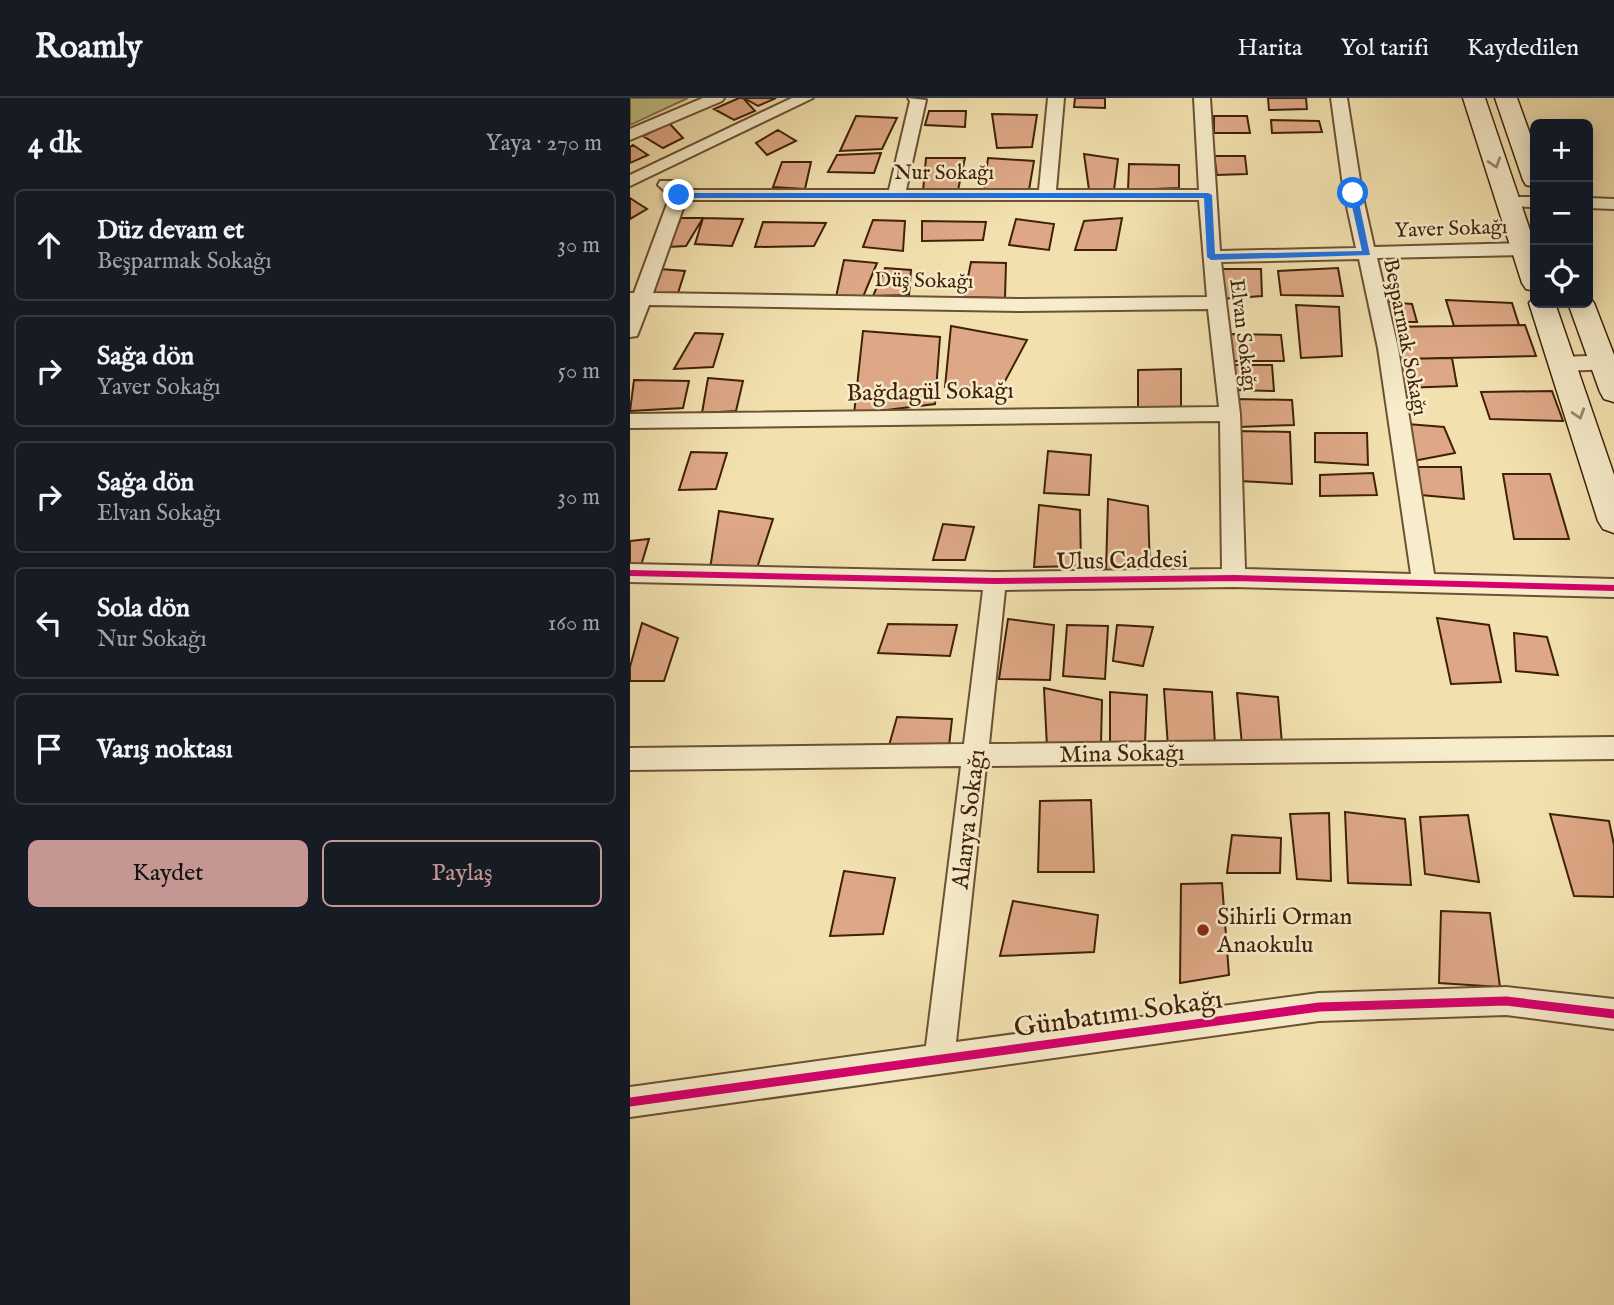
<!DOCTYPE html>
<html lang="tr">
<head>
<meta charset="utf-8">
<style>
	body { margin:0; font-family:"IM FELL English",serif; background:#242831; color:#f1f3f6 }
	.controls { position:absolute; right:21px; top:21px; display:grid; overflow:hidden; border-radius:10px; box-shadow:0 4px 18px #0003 }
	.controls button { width:63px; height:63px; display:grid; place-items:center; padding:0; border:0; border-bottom:2px solid #363941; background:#171b24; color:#f1f3f6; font:35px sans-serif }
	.stop { position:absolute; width:21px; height:21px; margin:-16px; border:5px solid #1a73e8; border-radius:50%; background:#fff }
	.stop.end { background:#1a73e8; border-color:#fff; box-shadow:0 2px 7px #0008 }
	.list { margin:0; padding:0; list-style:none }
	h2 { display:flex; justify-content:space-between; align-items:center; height:91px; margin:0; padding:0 28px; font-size:30px }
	h2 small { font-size:23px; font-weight:400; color:#9ea1a6 }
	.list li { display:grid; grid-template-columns:46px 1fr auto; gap:21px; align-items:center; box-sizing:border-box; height:112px; margin:0 14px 14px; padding:0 14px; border:2px solid #363941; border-radius:10px }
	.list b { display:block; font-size:26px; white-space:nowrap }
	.list p { margin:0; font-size:23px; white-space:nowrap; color:#9ea1a6 }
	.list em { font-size:23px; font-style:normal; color:#9ea1a6 }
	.actions { display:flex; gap:14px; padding:21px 28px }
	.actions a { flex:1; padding:16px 0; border:2px solid #c59692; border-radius:10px; text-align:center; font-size:24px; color:#c59692 }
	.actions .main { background:#c59692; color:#111 }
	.icon { flex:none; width:38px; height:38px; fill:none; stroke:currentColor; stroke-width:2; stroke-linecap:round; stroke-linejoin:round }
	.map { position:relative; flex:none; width:984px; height:1207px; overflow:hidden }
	header { display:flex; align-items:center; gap:42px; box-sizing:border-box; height:98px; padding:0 35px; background:#171b24; border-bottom:2px solid #363941 }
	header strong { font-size:33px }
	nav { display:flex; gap:38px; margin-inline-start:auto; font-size:24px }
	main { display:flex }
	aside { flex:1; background:#171b24 }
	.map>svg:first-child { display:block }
</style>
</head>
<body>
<header>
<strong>Roamly</strong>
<nav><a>Harita</a><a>Yol tarifi</a><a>Kaydedilen</a></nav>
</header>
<main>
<aside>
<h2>4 dk<small>Yaya · 270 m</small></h2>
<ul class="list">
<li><svg class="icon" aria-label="ahead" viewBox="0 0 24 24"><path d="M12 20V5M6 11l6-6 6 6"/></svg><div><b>Düz devam et</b><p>Beşparmak Sokağı</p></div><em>30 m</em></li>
<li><svg class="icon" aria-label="right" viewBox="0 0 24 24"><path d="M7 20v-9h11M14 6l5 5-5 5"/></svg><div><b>Sağa dön</b><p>Yaver Sokağı</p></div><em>50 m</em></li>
<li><svg class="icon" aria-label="right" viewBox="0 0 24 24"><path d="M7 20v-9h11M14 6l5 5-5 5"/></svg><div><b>Sağa dön</b><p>Elvan Sokağı</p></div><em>30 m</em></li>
<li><svg class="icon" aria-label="left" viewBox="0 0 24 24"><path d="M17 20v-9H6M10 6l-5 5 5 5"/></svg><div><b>Sola dön</b><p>Nur Sokağı</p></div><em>160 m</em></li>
<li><svg class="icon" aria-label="arrive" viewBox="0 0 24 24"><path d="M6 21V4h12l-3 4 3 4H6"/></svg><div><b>Varış noktası</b></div></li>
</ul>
<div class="actions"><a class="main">Kaydet</a><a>Paylaş</a></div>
</aside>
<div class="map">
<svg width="984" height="1207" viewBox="0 0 984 1207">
	<rect width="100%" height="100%" fill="#f2e1af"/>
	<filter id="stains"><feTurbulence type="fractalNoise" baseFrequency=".00286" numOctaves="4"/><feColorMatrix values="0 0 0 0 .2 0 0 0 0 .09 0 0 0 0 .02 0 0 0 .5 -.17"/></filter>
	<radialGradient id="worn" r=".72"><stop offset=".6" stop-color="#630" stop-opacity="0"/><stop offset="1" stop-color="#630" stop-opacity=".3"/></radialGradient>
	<!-- green -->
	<path fill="#c2c186" stroke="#817147" stroke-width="2" d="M0 0H58L0 27Z"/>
	<!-- building -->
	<path fill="#dea886" stroke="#402108" stroke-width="2" d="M109 0H113L125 13 104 22 84 11Z
		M114 0H146L128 8Z
		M445 0H475V10L444 9Z
		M638 0H676L677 11 639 12Z
		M299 13H336L335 29 295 27Z
		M362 16 407 17 402 49 367 50Z
		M226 18 267 20 252 51 210 53Z
		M584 18H617L620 35H584Z
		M641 22 689 23 692 34 642 35Z
		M39 25 53 40 33 50 13 38Z
		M148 32 166 43 137 57 126 45Z
		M3 47 18 57 0 65V49Z
		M251 55 244 75 198 74 207 57Z
		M454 56 488 61 484 92H459Z
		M584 58H615L617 76 587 77Z
		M296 60H335L328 92 293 93Z
		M358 60 404 63 399 92H354Z
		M152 64H181L175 91 143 89Z
		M499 66 549 67V90L498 92Z
		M0 100 17 111 0 121Z
		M51 120H73L56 148 38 149Z
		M73 120 113 121 102 148 65 146Z
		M492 120 486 152H445L454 123Z
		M386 121 424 126 419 152 379 147Z
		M243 122 275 123 273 153 233 149Z
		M292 123 356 124 353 142 292 143Z
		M133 124 196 125 184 148 125 149Z
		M214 162 247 165 233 199H206Z
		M341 164 376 165 375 200 334 199Z
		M255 170 281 172 279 197 243 198Z
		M708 170 713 198 651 197 648 173Z
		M30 171 55 173 48 195H21Z
		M590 171H631L632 198 591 201Z
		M816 202 882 205 889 227 824 228Z
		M756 204 782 206 787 224H761Z
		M666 207 709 209 712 258 671 260Z
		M895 227 906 258 768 261 754 229Z
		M321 228 397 242 367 298 315 289Z
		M233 233 310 239 305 306 224 316Z
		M65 235 93 236 83 269 44 271Z
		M597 236 651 237 654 263H600Z
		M822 260 827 288 773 290 768 261Z
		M604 267H642L644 293 605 292Z
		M551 271V311L508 312V272Z
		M78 280 113 283 106 313 72 315Z
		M4 282 59 283 53 310 0 313Z
		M922 293 933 323 860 321 851 294Z
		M605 301 662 302 664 327 609 329Z
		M777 326 814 329 825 355 783 363Z
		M607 333 660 334 662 386 610 383Z
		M685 335H737L738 367 685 364Z
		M418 353 461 357 459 397 414 395Z
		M61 354 97 355 86 391 49 392Z
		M788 369H831L834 401 791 397Z
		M743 375 747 397 690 398V377Z
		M873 376H920L939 441H884Z
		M478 401 518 408 520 472 476 473Z
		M409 407 450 412 451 468 404 469Z
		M89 413 143 421 127 470 80 471Z
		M313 426 344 429 335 462H303Z
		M19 441 10 471H0V443Z
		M807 520 859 527 871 584 821 586Z
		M378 521 424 527 420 582 369 581Z
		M12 525 48 540 34 583H0V569Z
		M258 526 327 527 320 558 248 555Z
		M437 527 478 528 475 581 433 578Z
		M487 527 523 529 513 568 483 563Z
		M884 535 917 539 928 577 886 573Z
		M414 590 472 602 471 647 417 649Z
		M534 591 582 594 585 647 538 649Z
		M480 594 517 597 515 645 480 648Z
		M607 595 648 599 652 646 612 647Z
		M267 619 322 621 318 657 258 651Z
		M461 702 464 774H408L410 703Z
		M715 714 775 721 781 787 718 785Z
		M699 715 701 783 667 781 660 716Z
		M920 716 979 723 984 747V799L944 798Z
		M838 717 849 784 795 776 790 719Z
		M602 737 651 740 650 775H597Z
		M214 773 265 780 253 836 200 838Z
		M592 785 599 877 550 885 551 786Z
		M383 803 468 817 464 854 370 858Z
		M811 813 860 815 870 889 809 885Z"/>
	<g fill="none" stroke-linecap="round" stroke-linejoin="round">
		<defs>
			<path id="minor" d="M73 0H94L92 3 0 42V31Z
				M162 0H183L0 88V77Z
				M278 0 296 2 276 92H409L418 0H434L426 92H569L564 0H580L590 153 726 150 714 95 701 0H717L732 95 744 149 894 145 903 151 894 157 747 160 768 250 804 476 984 481V499L604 489 375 492 359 646 984 639V661L356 668 326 944 689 895 876 889 984 901V931L876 917 689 923 0 1019V989L296 948 331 668 0 672V650L334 646 353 492 0 484V466L365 474 592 471 590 323 0 330V316L589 309 578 211 393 213 19 207 7 238 0 239V195H4L40 98 28 87 30 83H42L53 92H259L280 3ZM56 102H569L577 199 393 201 23 195ZM729 161 748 250 781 476 615 471 610 316 591 164Z
				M878 99H905V109L872 108 869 104Z
				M958 100 984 101V111L958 110Z
				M984 257V271L932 273 925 271 922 266 925 261 932 259Z"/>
			<path id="secondary" d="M833 0H855L905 147V193L896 191 892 185Z
				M865 0H887L905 50V89L896 87 893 82Z
				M905 198V205H925L984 377V435L973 431 968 423 899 205Z
				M958 198 964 205 984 257V304L974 301 970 294 938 205H958Z"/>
		</defs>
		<!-- minor casing -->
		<use href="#minor" stroke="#6c5132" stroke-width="4"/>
		<!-- secondary casing -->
		<use href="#secondary" stroke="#402108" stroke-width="3"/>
		<!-- minor -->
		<use href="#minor" fill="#f7eccb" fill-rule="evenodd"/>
		<!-- secondary -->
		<use href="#secondary" fill="#f7eccb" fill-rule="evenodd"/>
		<defs>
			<path id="cycleway-far1" d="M0 475 365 483 604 480 984 490"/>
			<path id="cycleway" d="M0 1004 689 909 876 903 984 916"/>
		</defs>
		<!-- cycleway-far1 casing -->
		<use href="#cycleway-far1" stroke="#f7eccb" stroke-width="10"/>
		<!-- cycleway casing -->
		<use href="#cycleway" stroke="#f7eccb" stroke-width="13"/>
		<!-- cycleway-far1 -->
		<use href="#cycleway-far1" stroke="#d6006c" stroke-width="6"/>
		<!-- cycleway -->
		<use href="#cycleway" stroke="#d6006c" stroke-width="9"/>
	</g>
	<!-- one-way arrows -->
	<defs><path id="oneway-chevron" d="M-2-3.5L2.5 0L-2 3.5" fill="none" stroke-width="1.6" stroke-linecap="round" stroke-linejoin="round" transform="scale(1.75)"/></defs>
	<g stroke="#9c866a">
		<use href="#oneway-chevron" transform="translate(865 65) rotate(72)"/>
		<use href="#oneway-chevron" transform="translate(949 316) rotate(72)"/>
	</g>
	<!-- route -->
	<path fill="#1a73e8" d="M723 93 727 95 740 157 581 162 577 159 574 100H49L45 97 49 95H578L582 97 585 156 732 153 719 95Z"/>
	<!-- markers -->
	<circle fill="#8f2418" stroke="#f7eccb" stroke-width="2.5" cx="573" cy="832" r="7"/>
	<g text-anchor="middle" stroke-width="5" stroke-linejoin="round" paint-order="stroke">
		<!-- far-street labels -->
		<g font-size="21" fill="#402108" stroke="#f7eccb">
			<text x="314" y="81">Nur Sokağı</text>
			<text transform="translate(821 130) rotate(-2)" y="7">Yaver Sokağı</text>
			<text transform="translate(294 182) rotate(1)" y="7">Düş Sokağı</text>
			<text transform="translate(614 237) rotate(83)" y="7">Elvan Sokağı</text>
			<text transform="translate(776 239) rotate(79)" y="7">Beşparmak Sokağı</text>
		</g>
		<!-- street labels -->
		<g font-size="24" fill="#402108" stroke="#f7eccb">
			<text transform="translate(300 293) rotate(-1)" y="8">Bağdagül Sokağı</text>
			<text transform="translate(492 462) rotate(-1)" y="8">Ulus Caddesi</text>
			<text transform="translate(492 655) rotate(-1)" y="8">Mina Sokağı</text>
			<text transform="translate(338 721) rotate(-83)" y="8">Alanya Sokağı</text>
		</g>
		<!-- poi labels -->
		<g font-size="24" fill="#402108" stroke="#f7eccb" text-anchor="start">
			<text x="587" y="826">Sihirli Orman<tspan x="587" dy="28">Anaokulu</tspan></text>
		</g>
		<!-- near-street labels -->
		<g font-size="28" fill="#402108" stroke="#f7eccb">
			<text transform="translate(488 914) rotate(-8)" y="10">Günbatımı Sokağı</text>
		</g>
	</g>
	<rect width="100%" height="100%" filter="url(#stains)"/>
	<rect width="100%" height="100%" fill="url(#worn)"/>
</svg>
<div class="controls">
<button>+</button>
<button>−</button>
<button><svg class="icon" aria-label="locate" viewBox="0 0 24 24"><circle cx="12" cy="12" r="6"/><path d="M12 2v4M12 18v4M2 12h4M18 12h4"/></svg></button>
</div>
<div class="stop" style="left:723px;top:95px"></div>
<div class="stop end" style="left:49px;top:97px"></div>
</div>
</main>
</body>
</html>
